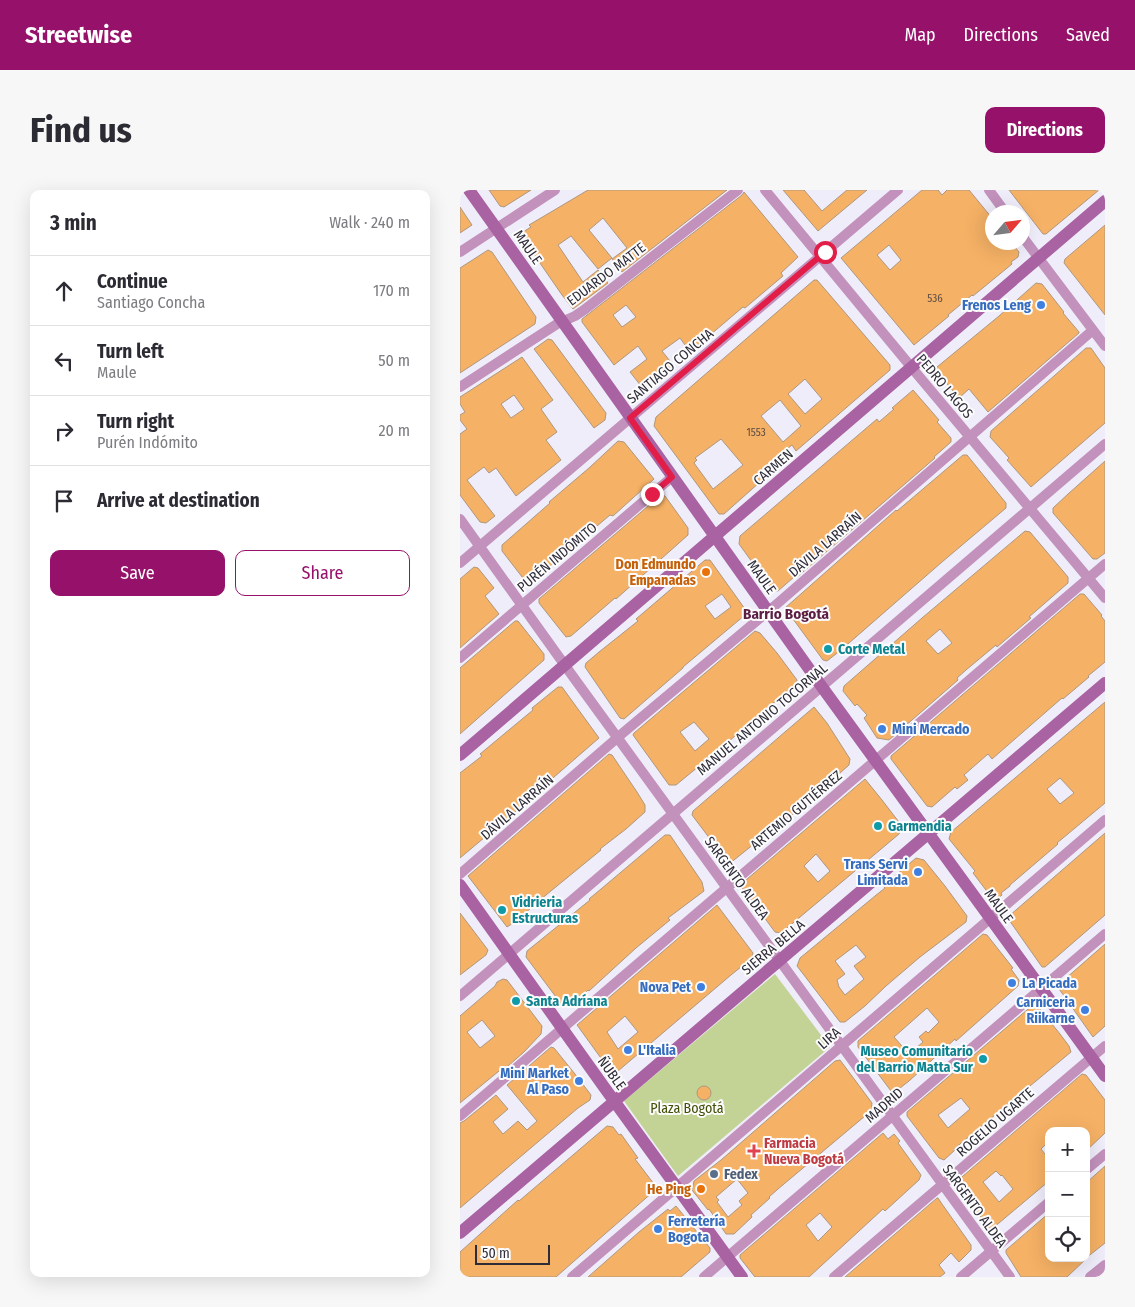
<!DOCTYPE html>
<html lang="en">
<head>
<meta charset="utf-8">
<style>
	body { margin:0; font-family:"Fira Sans Condensed",sans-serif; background:#f7f7f7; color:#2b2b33 }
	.controls { position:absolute; right:15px; bottom:15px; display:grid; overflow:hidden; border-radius:10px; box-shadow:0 5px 20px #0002 }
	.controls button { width:45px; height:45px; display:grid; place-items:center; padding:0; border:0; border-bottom:1px solid #e1e1e2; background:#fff; color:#2b2b33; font:25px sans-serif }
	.compass { position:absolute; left:525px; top:15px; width:45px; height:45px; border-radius:50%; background:#fff; box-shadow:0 5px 20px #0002; rotate:62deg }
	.scale { position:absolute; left:15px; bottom:12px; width:75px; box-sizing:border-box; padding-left:5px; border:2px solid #2e2c39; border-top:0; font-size:14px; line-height:18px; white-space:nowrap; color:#2e2c39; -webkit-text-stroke:4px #fcfcfc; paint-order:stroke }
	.stop { position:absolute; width:15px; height:15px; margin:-11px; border:4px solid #e11d48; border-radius:50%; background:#fff }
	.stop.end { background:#e11d48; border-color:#fff; box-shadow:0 1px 5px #0008 }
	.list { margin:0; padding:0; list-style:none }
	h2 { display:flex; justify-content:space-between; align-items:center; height:65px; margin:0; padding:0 20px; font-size:21px }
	h2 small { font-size:16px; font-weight:400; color:#7c7c81 }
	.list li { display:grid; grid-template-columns:32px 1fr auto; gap:15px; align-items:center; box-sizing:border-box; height:70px; padding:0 20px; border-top:1px solid #e1e1e2 }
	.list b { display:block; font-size:19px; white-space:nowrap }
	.list p { margin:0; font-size:16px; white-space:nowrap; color:#7c7c81 }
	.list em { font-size:16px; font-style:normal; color:#7c7c81 }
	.actions { display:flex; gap:10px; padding:15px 20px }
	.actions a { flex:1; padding:11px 0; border:1px solid #96126a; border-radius:10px; text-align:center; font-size:18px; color:#96126a }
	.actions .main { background:#96126a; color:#fff }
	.icon { flex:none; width:28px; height:28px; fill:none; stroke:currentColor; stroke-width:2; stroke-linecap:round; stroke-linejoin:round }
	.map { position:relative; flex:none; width:645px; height:1087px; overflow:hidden; border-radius:10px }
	header { display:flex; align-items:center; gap:30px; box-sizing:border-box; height:70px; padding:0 25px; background:#96126a; color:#fff }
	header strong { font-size:24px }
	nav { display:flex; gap:28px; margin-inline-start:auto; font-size:18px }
	.intro { display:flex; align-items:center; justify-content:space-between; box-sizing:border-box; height:120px; padding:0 30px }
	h1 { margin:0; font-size:35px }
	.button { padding:12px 22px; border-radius:10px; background:#96126a; color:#fff; font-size:18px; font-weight:700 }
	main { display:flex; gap:30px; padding:0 30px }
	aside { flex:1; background:#fff; border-radius:10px; box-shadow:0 5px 20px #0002 }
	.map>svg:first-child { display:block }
</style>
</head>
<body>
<header>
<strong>Streetwise</strong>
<nav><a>Map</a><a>Directions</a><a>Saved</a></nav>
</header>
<div class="intro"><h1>Find us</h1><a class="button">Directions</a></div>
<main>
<aside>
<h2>3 min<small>Walk · 240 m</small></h2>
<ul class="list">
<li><svg class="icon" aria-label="ahead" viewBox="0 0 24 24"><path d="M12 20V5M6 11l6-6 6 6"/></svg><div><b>Continue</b><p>Santiago Concha</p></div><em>170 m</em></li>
<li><svg class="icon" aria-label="left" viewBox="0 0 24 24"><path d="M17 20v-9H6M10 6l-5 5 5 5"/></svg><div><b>Turn left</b><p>Maule</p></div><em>50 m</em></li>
<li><svg class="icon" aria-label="right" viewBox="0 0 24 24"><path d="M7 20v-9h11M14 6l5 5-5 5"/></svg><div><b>Turn right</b><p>Purén Indómito</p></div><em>20 m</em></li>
<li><svg class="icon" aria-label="arrive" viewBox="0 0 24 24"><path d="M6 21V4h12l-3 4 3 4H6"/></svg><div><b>Arrive at destination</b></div></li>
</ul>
<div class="actions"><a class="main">Save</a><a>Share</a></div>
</aside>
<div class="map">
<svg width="645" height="1087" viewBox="0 0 645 1087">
	<rect width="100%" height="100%" fill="#efedfa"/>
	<!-- green -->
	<path fill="#c3d395" d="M315 784 370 857 218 986 164 911Z"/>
	<!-- building -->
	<path fill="#f5b165" stroke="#af977e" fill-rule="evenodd" d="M29 0H71L44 17 40 16Z
		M128 0H267L162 82 152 69 167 58 143 28 129 40 152 68 138 79 111 46 98 55 123 92 138 80 148 93 113 119 102 105 62 47 63 42 71 37 69 35Z
		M323 0H344L362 21 387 0H407L358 41Z
		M462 0H478L482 5 487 0H509L532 28V52H551L559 62 558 67 551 72 552 74 513 106 512 105 488 125 489 126 454 155 381 68ZM429 55 441 70 430 80 417 65Z
		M549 0H639L586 44H583Z
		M284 2 338 67 321 83 323 86 285 118 283 117 230 162 220 148 202 161 214 176 200 187 201 189 185 201 170 182 187 169 178 156 154 175 122 132V129L282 5ZM166 115 176 127 162 137 153 125Z
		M0 17 12 35 0 43Z
		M645 35V125L604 73 605 69Z
		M28 60 32 62 76 127 75 134 0 183V78Z
		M354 90H357L430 175V180L336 261 332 255 304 278 309 284 264 324H259L194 236 196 227ZM345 189 362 209 345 224 328 204ZM320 210 341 236 323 252 301 226ZM261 249 283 275 253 299 234 273 237 270 235 268Z
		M576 93 582 94 604 122 603 123 619 142V143L528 222 509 199 499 208 477 182V177L539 126Z
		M88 149 92 150 146 223 145 230 134 238 74 159Z
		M626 158H631L645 178V233L571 297 547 270 549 268 530 247 531 241Z
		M62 167 93 210 81 219 97 242 86 250 101 270 56 306 36 278 29 283 24 277 7 290 35 326 26 333 20 332 0 305V244L7 239 0 230V225L5 222 0 214V207ZM54 205 64 219 51 228 41 214Z
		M453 200 479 230 477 232 491 248V252L474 267 475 268 336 388 334 387 318 401H313L279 354 280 346 417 229 419 232 434 219 432 218Z
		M158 251 164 252 194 289 153 326 150 325 71 392H66L42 361V355L90 313 89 312 129 278Z
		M503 265H507L546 313V318L482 372 381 460 367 471 363 470 325 418 436 320 437 321Z
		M645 271V363L637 369H633L593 323V318L608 304Z
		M201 305 205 306 228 338V345L156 409 155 408 111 446 106 447 79 413V409Z
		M565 341 570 342 608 387V393L569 427 571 428 537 457 536 455 506 480 497 488 498 490 429 550 417 548 404 528 407 525 397 514 395 516 383 501 384 496 462 428ZM480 439 492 453 478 464 466 451Z
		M245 370H250L285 419V425L223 477V478L164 529 160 528 125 477 126 473 139 462 178 431 176 429ZM262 404 271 417 255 429 245 416Z
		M14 377 18 378 34 398 25 406 39 424 0 458V389Z
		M620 404H624L642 425 641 426 645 431V472L628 486 629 487 603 509 602 508 532 569 528 564 504 585 508 590 497 599 495 597 472 617 467 616 431 569V566Z
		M55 431H58L84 464V470L0 544V478Z
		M295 441 300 443 317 463 337 490 336 494 268 552 267 551 254 562 255 563 216 595H209L173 545 174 543ZM234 532 249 549 235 561 220 542Z
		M98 497H102L139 548 86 594 87 595 0 668V583L22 566 20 564 73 520 72 518Z
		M645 512V613L597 653 598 654 550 695V696L541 703 542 705 537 709 532 708 513 683 515 681 489 649 491 642ZM600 588 614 603 600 614 587 599Z
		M354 517 367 533 390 569 389 575 360 601 325 631 324 630 269 674 232 625 233 621Z
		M149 564 152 565 177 602 185 615V622L166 639 140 659 141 660 75 714 58 730 47 737 8 686Z
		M405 589 422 610 442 636 439 644 321 743 315 742 280 695ZM356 664 370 681 358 692 344 676Z
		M645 643V725L585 777H582L549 730V726Z
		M205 645H210L242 692 244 701 208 728 210 730 176 758 129 801 128 800 109 817 102 815 66 767 67 761 130 710 129 709 141 699Z
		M456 668 464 670 485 696 507 726 506 732 460 767 426 796 405 816 385 832H380L337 776 340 768 415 706 425 698 423 696ZM396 755 406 767 394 776 404 789 385 805 379 797 377 790 385 784 375 771Z
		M257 715 293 763 292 768 271 785 158 881 151 882 117 835ZM165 826 178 842 158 859 147 842Z
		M0 723 28 760 26 765 0 785Z
		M523 744 527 745 553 778 551 779 559 790 558 796 496 851 495 849 449 891 435 902 431 901 398 857V851ZM467 818 479 832 468 843 466 841 459 847 463 852 449 864 434 847Z
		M645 754V836L633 847 597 796Z
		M43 789 47 790 82 836 81 844 64 862 40 883 39 881 0 913V826L35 796 37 792ZM22 830 35 846 20 858 7 842Z
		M574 814H576L600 844 609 856 611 862 494 959 495 960 484 970 479 968 447 926V922ZM501 908 510 919 488 938 478 925Z
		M91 857 94 858 115 884 131 905 130 910 118 918 0 1018V933L4 931 36 905 48 919 33 932 43 944 58 931 67 940 77 931 47 895Z
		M380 870 412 913 411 921 318 999 309 1007 310 1008 291 1025 292 1027 274 1044H266L249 1019 248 1020 232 1000 234 991 261 970 375 871ZM277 989 288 1003 279 1011 282 1015 268 1027 257 1012 259 1010 256 1007Z
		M622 884 626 885 645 910V943L626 961V941H589V951L581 959 589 969V991L533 1038H527L521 1027 496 995V992ZM536 981 541 986 542 985 553 999 539 1012 523 992Z
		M237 903a7 7 0 1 1 14 0a7 7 0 1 1-14 0Z
		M147 936 153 937 159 945 161 944 178 968 175 969 194 994V1001L96 1087H0V1062L58 1010 59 1011Z
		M423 943 428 949 434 944 440 951 438 953 461 985 459 990 425 1021 423 1019 349 1087H295L280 1068V1065ZM360 1023 372 1037 358 1051 346 1035Z
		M645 976V1053L626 1068V993Z
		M477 1008H478L482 1014 511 1055V1060L499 1072 491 1063 479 1075 485 1083 480 1087H385Z
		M216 1016 250 1058V1062L221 1087H128L179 1042 208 1019 210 1021Z
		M589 1023V1068H627L607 1087H561L546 1063V1060Z"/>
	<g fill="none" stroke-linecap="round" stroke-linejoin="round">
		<!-- street -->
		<path stroke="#c291bc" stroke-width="10" d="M305 0 457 184 645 408
			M529 0 545 22
			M562 46 645 156
			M0 62 95 0
			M0 197 97 134 115 126 124 120 278 0
			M0 329 114 488 550 1087
			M0 373 438 0
			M0 468 212 287
			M0 684 164 542 318 413 633 140
			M0 806 645 254
			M0 926 645 374
			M626 980 645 964
			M112 1087 645 630
			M244 1087 645 744
			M374 1087 645 856
			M501 1087 589 1012
			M630 1087 645 1075"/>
		<!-- secondary -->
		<path stroke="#a962a2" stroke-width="12" d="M9 0 362 497 645 886
			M0 565 645 11
			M0 695 144 897 282 1087
			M0 1043 645 493"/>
	</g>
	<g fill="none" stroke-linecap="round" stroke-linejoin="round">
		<!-- route -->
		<path stroke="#e11d48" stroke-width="6" d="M192 304 212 287 170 228 365 62"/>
	</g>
	<!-- markers -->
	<g fill="#3f7fe0" stroke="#fcfcfc" stroke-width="2">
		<circle cx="581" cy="115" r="5"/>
		<circle cx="422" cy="539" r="5"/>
		<circle cx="458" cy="682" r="5"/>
		<circle cx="552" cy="793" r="5"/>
		<circle cx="241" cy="797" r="5"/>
		<circle cx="625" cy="820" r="5"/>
		<circle cx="168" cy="860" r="5"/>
		<circle cx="119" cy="891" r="5"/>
		<circle cx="198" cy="1039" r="5"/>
	</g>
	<g fill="#e8710a" stroke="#fcfcfc" stroke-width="2">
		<circle cx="246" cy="382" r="5"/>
		<circle cx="241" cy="999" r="5"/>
	</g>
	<g fill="#0f9aa8" stroke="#fcfcfc" stroke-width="2">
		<circle cx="368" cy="459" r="5"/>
		<circle cx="418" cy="636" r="5"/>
		<circle cx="42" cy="720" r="5"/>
		<circle cx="56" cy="811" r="5"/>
		<circle cx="523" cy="869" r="5"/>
	</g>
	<path fill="#e0444e" stroke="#fcfcfc" stroke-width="2" d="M291.5 953.5h5v5h5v5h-5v5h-5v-5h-5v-5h5z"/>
	<circle fill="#5c6f8a" stroke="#fcfcfc" stroke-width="2" cx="254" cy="984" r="5"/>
	<g text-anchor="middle" stroke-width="4" stroke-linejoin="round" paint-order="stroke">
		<!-- number labels -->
		<g font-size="11" fill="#604d44">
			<text x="475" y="112">536</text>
			<text x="296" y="246">1553</text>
		</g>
		<!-- street labels -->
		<g font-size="14" fill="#2e2c39" stroke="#fcfcfc">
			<text transform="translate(68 57) rotate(55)" y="5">MAULE</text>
			<text transform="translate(146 84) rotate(-37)" y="5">EDUARDO MATTE</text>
			<text transform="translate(210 176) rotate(-40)" y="5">SANTIAGO CONCHA</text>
			<text transform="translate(485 196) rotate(50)" y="5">PEDRO LAGOS</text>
			<text transform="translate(313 277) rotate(-41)" y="5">CARMEN</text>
			<text transform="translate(365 354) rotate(-41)" y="5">DÁVILA LARRAÍN</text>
			<text transform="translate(97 367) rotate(-40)" y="5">PURÉN INDÓMITO</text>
			<text transform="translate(302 387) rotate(54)" y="5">MAULE</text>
			<text transform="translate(302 529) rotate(-40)" y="5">MANUEL ANTONIO TOCORNAL</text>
			<text transform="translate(57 617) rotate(-41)" y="5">DÁVILA LARRAÍN</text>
			<text transform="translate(336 620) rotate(-40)" y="5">ARTEMIO GUTIÉRREZ</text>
			<text transform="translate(277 688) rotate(54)" y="5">SARGENTO ALDEA</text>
			<text transform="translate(539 716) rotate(54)" y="5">MAULE</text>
			<text transform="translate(313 757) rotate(-40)" y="5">SIERRA BELLA</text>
			<text transform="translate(369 848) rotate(-41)" y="5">LIRA</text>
			<text transform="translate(152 883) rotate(54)" y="5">ÑUBLE</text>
			<text transform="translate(424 915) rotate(-41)" y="5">MADRID</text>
			<text transform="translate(535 932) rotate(-41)" y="5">ROGELIO UGARTE</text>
			<text transform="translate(515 1016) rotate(54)" y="5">SARGENTO ALDEA</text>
		</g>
		<!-- shop labels -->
		<g font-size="14" font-weight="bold" fill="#366cbe" stroke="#fcfcfc" text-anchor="end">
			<text x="571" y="120">Frenos Leng</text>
			<text x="432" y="544" text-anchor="start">Mini Mercado</text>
			<text x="448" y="679">Trans Servi<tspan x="448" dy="16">Limitada</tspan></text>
			<text x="562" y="798" text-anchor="start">La Picada</text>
			<text x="231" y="802">Nova Pet</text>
			<text x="615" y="817">Carniceria<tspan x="615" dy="16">Riikarne</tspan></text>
			<text x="178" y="865" text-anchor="start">L'Italia</text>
			<text x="109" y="888">Mini Market<tspan x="109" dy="16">Al Paso</tspan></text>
			<text x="208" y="1036" text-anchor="start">Ferretería<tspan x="208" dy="16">Bogota</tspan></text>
		</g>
		<!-- food labels -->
		<g font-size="14" font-weight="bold" fill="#c56008" stroke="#fcfcfc" text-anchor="end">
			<text x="236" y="379">Don Edmundo<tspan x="236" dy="16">Empanadas</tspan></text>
			<text x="231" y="1004">He Ping</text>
		</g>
		<!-- culture labels -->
		<g font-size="14" font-weight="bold" fill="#0d838f" stroke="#fcfcfc" text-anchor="start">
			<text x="378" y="464">Corte Metal</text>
			<text x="428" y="641">Garmendia</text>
			<text x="52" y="717">Vidrieria<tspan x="52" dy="16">Estructuras</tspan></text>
			<text x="66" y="816">Santa Adríana</text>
			<text x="513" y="866" text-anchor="end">Museo Comunitario<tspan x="513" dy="16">del Barrio Matta Sur</tspan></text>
		</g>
		<!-- park labels -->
		<g font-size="14" fill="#414e05" stroke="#fcfcfc">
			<text x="227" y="923">Plaza Bogotá</text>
		</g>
		<!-- health labels -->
		<g font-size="14" font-weight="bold" fill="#be3a42" stroke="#fcfcfc" text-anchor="start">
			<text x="304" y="958">Farmacia<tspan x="304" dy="16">Nueva Bogotá</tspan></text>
		</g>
		<!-- service labels -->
		<g font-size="14" font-weight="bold" fill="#4e5e75" stroke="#fcfcfc" text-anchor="start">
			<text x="264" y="989">Fedex</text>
		</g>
		<!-- neighbourhood labels -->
		<g font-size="15" font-weight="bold" fill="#5c1f44" stroke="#fcfcfc">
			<text x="326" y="429">Barrio Bogotá</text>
		</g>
	</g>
</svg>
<div class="controls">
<button>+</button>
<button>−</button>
<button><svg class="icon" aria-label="locate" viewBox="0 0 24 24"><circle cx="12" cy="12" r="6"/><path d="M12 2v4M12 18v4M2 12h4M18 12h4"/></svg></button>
</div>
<svg class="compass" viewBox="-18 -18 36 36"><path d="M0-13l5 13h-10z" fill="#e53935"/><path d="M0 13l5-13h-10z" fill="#7c7c81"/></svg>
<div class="scale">50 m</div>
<div class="stop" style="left:365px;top:62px"></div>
<div class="stop end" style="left:192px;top:304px"></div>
</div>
</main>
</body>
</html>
